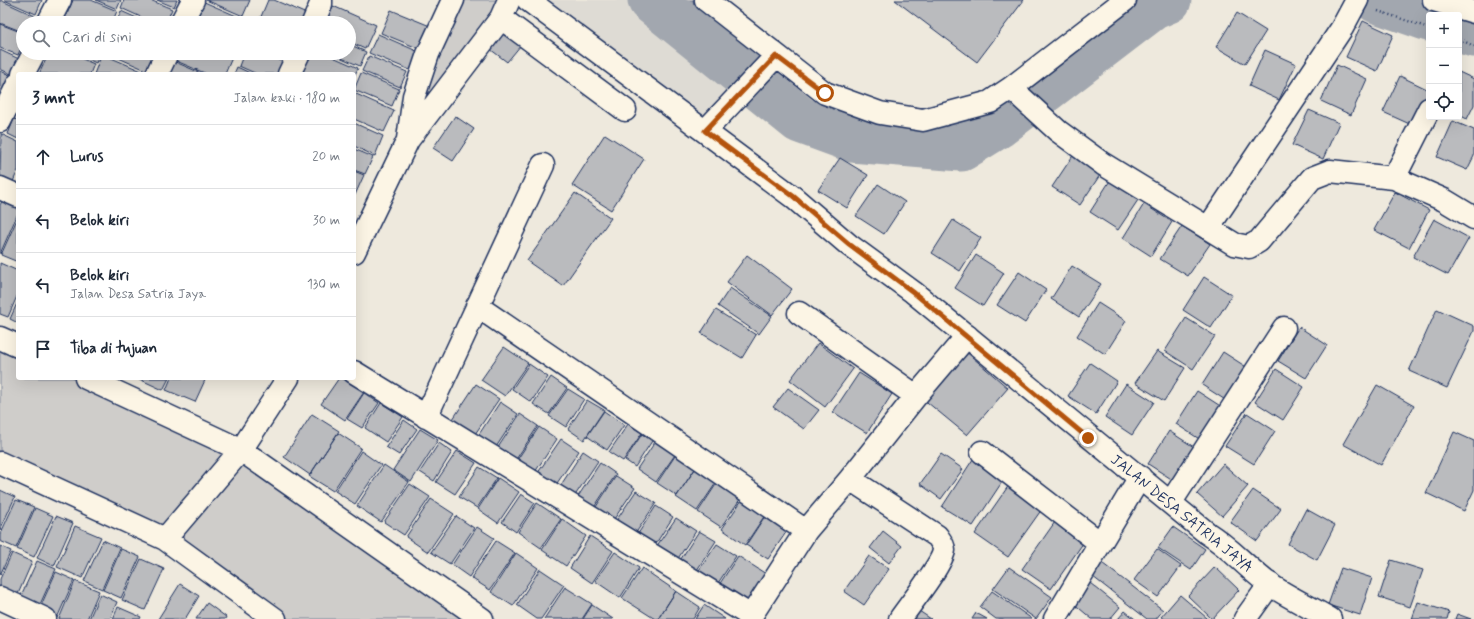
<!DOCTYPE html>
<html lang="id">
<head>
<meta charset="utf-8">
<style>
	body { margin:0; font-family:Mynerve,sans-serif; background:#f6f6f7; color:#1f2937 }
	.controls { position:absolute; right:12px; top:12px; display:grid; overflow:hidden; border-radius:4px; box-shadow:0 4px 16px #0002 }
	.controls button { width:36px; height:36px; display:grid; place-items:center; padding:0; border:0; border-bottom:1px solid #e0e1e3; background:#fff; color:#1f2937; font:20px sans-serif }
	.stop { position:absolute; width:12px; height:12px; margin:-9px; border:3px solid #b45309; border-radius:50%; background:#fff }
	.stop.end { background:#b45309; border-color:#fff; box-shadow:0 1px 4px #0008 }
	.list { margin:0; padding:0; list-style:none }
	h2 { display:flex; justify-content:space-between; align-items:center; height:52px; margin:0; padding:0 16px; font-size:17px }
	h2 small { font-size:13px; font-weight:400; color:#747a83 }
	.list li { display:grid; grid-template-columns:26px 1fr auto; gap:12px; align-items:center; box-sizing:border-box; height:64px; padding:0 16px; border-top:1px solid #e0e1e3 }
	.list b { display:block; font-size:15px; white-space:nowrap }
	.list p { margin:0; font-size:13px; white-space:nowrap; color:#747a83 }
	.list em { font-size:13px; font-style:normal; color:#747a83 }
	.icon { flex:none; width:22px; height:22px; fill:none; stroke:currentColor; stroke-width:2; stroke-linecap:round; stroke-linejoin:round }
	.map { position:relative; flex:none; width:1474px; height:619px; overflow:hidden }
	.search { position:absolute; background:#fff; box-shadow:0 4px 16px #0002; left:16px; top:16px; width:340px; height:44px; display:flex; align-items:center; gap:10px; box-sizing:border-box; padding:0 14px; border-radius:22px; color:#747a83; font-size:15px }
	.panel { position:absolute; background:#fff; box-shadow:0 4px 16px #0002; left:16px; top:72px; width:340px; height:308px; border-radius:4px }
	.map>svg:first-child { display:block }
</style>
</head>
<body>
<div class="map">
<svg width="1474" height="619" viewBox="0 0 1474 619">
	<defs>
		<pattern id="water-ripples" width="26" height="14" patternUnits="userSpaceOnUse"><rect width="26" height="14" fill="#a2a7af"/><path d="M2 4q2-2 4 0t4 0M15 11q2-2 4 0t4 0" fill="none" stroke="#838892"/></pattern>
	</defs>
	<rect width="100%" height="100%" fill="#eee9dd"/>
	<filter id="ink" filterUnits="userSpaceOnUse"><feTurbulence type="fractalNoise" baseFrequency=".025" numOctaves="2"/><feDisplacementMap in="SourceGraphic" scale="8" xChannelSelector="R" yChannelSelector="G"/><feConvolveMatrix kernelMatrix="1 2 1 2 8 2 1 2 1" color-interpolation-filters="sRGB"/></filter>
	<g filter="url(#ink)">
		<!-- built -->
		<path fill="#dedbd4" d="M528 0H636L745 87 710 127Z"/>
		<!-- green -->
		<path fill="#cfcdca" stroke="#757e94" d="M453 0H509L408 140Z
			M1126 0H1168L1152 7 998 125 961 148 852 139 800 120 753 82 776 56 880 113 967 109Z
			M1377 0H1434L1474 12V34L1459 29V15H1429V18Z
			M0 338 18 346V378H86L241 450 482 619H275L165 539 0 463Z"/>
		<!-- water -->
		<path fill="url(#water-ripples)" stroke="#6c778f" d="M636 0H706L776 56 745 87Z"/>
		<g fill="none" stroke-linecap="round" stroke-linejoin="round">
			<!-- shore -->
			<path stroke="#515f7e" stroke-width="1" d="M642 0 739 77
				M650 0 743 74
				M660 0 742 66H745L752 59V56L698 13 694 6 693 0"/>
			<!-- river -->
			<path stroke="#a2a7af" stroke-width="47" d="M651 0 800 120 852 139 961 148 998 125 1152 7 1168 0
				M1377 0 1429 18
				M1459 29 1474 34"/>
		</g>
		<!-- building -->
		<path fill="#babbbe" stroke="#1b2f5e" d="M0 0 35 16 32 23H23V32L0 23Z
			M4 0H42L36 14Z
			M73 0H91L117 11 112 23H75L65 19Z
			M96 0H121L117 9Z
			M124 0H150L172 9 166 23H154L121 8Z
			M157 0H177L174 7Z
			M206 0H250L243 16Z
			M268 0H274L309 15 306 23H270L260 19Z
			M895 0H1024L977 62Z
			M202 1 248 21 247 23H193Z
			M333 6 376 25 365 49 349 42V23H325Z
			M391 10 430 26 420 49 381 33Z
			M121 11 148 23H116Z
			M1237 13 1266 31 1245 64 1216 47Z
			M1363 21 1393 35 1377 71 1346 57Z
			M0 24 23 33V43L18 55 0 48Z
			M504 32 521 45 507 62 490 49Z
			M378 34 419 52 410 70 369 53Z
			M349 44 366 52 360 66 330 53H349Z
			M0 50 19 59 11 74 0 69Z
			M1265 50 1296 64 1279 100 1249 86Z
			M49 53H69L94 64 90 74H39Z
			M75 53H100L96 63Z
			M107 53H154L146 70Z
			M176 53H234L225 74H207L174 60Z
			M244 53H264L286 63 281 74H257L239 66Z
			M270 53H293L289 62Z
			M309 53H324L358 68 354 77V74H304L301 73Z
			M102 54 144 72 143 74H94Z
			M369 56 407 72 400 87 362 71Z
			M173 61 203 74H168Z
			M1337 65 1367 79 1351 115 1321 101Z
			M237 67 252 74H234Z
			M0 71 10 75 1 95H0Z
			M1459 72 1474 79V105L1467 119 1459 115Z
			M361 73 399 89 392 106 354 90Z
			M1400 76 1429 90 1414 126 1383 112Z
			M354 93 394 111 384 132 354 119Z
			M1309 110 1339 123 1323 159 1292 145Z
			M455 116 474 129 453 161 433 148Z
			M14 119 18 120V139L8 134Z
			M1453 121 1474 130V156L1467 170 1437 157Z
			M354 123 383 136 375 156 354 146Z
			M1 134 18 142V170L12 184 0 178Z
			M605 134 644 159 611 210 572 185Z
			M354 149 373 157 365 174 354 170Z
			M1074 154 1102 172 1080 205 1052 187Z
			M840 158 868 175 847 208 818 190Z
			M354 171 364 175 355 195H354Z
			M1111 179 1140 197 1118 230 1090 212Z
			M878 184 905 202 884 234 856 216Z
			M1395 192 1429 210 1409 248 1374 230Z
			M575 193 611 218 563 286 527 261Z
			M2 201 18 208V213L0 254V205Z
			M1144 204 1172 222 1151 256 1123 238Z
			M18 217V262L1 255Z
			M1434 219 1469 238 1448 275 1413 257Z
			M953 220 981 238 960 271 932 253Z
			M1182 226 1210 244 1188 276 1160 259Z
			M747 255 792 289 772 315 727 282Z
			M976 255 1004 273 983 306 955 288Z
			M0 263 18 271V294L8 317 0 314Z
			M1072 266 1101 284 1079 317 1051 299Z
			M1019 272 1046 290 1025 323 997 305Z
			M1204 277 1232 295 1211 328 1183 310Z
			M730 288 772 316 759 334 718 306Z
			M18 301V323L10 319Z
			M1098 303 1126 321 1105 354 1077 336Z
			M1437 309 1474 326V331L1447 388 1409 371Z
			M716 310 756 335 742 358 701 333Z
			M1186 318 1215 336 1193 369 1165 351Z
			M1299 327 1327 345 1306 378 1278 361Z
			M818 343 853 369 825 407 790 380Z
			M504 347 528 363 505 396 481 380Z
			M964 350 1008 388 967 435 922 398Z
			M1157 351 1185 368 1164 401 1135 383Z
			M1223 352 1251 370 1230 403 1202 385Z
			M1090 363 1117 381 1096 414 1068 396Z
			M529 364 548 377 531 402 512 389Z
			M1276 369 1304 387 1283 420 1255 402Z
			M859 373 892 394 867 433 833 412Z
			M551 377 567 388 549 414 533 404Z
			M137 378H169L163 390Z
			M171 378H206L195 402 166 390Z
			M339 378H342L364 392 345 420 321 404Z
			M476 384 499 399 475 434 453 419Z
			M1126 384 1154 402 1132 435 1105 417Z
			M1377 385 1414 406 1381 465 1343 444Z
			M788 388 819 410 804 429 773 407Z
			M568 389 584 399 566 427 549 416Z
			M1197 391 1225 409 1204 442 1176 424Z
			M364 393 379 403 362 428 347 419Z
			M587 400 604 410 584 440 568 429Z
			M500 402 518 414 494 450 476 439Z
			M381 403 403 417 386 442 365 428Z
			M604 411 624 425 607 450 587 436Z
			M1247 413 1275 431 1254 464 1225 446Z
			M312 414 339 431 310 475 284 457Z
			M520 414 538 426 513 464 495 452Z
			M404 420 417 429 399 455 386 447Z
			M628 424 642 433 623 461 609 452Z
			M539 427 557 439 533 475 515 463Z
			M420 429 438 440 411 482 393 470Z
			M1169 431 1197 449 1176 482 1148 464Z
			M1454 432 1474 441V490L1464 511 1426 493Z
			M338 433 361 448 333 491 309 476Z
			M642 434 652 441 635 467 625 460Z
			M561 439 579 451 553 489 535 477Z
			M657 439 677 452 656 482 637 469Z
			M439 443 452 452 434 481 420 472Z
			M361 451 381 465 355 504 335 491Z
			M457 451 476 463 455 494 436 482Z
			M583 451 598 461 572 500 557 491Z
			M677 453 697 466 677 496 657 483Z
			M941 454 963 469 941 499 920 484Z
			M975 456 1006 476 973 526 942 507Z
			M600 463 616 474 591 512 575 501Z
			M1223 464 1248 486 1222 516 1197 494Z
			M384 465 409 482 381 522 357 506Z
			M697 466 718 480 697 511 676 497Z
			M479 467 497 478 477 508 459 497Z
			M616 476 635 488 610 525 592 513Z
			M498 478 519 492 498 523 478 509Z
			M719 480 743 495 721 527 698 512Z
			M410 484 430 497 404 535 384 522Z
			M1009 485 1042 509 1008 557 975 534Z
			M0 490 15 497 0 530Z
			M1253 490 1281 509 1257 541 1230 522Z
			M636 491 656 503 633 537 614 524Z
			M521 494 535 503 516 532 502 522Z
			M744 497 767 512 745 545 722 529Z
			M431 499 454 514 428 552 406 537Z
			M16 500 34 507 16 548 0 541V535Z
			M537 503 561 519 541 548 518 532Z
			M656 506 673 517 651 551 634 540Z
			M35 508 53 516 34 557 17 549Z
			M1306 509 1335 525 1317 560 1288 544Z
			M769 510 791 525 768 559 746 545Z
			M56 516 73 523 54 566 37 558Z
			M456 516 474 528 450 564 431 552Z
			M676 518 696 531 675 563 654 550Z
			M562 519 586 536 566 566 542 550Z
			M1057 519 1086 539 1051 589 1022 569Z
			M75 526 101 537 82 578 57 567Z
			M477 527 494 538 469 577 452 565Z
			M1173 527 1205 549 1191 570 1158 548Z
			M699 531 716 541 693 576 677 565Z
			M883 531 902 546 889 563 870 548Z
			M590 536 613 551 592 583 570 568Z
			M103 540 120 548 102 589 84 581Z
			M496 541 515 553 490 590 471 578Z
			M717 544 736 556 714 589 695 576Z
			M0 546 11 551 0 575Z
			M121 549 140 557 121 598 103 590Z
			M1157 549 1181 566 1158 597 1134 580Z
			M615 552 639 568 620 598 595 581Z
			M12 553 32 562 15 601 0 594V579Z
			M516 553 538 568 513 606 491 592Z
			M738 556 766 574 743 609 715 591Z
			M869 556 889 569 864 605 844 591Z
			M141 559 164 569 145 610 122 600Z
			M1098 560 1163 610 1156 619H1147L1088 573Z
			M1391 560 1423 570 1410 607 1379 597Z
			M37 561 56 569 37 611 18 602Z
			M1009 567 1052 597 1036 619 993 589Z
			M1215 567 1239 590 1212 619 1188 596Z
			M642 568 676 591 658 619H655L622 598Z
			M1341 568 1372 578 1360 615 1328 605Z
			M540 569 564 585 541 619H537L517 605Z
			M56 572 74 580 57 618 39 610Z
			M75 581 99 591 87 619H59Z
			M1090 583 1120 607 1110 619H1092L1073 603Z
			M180 584 199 596 185 619H158Z
			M565 587 592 604 582 619H544Z
			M676 591 700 607 693 619H658Z
			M992 591 1032 619H996L980 607Z
			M100 594 117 602 110 619H89Z
			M1180 595 1207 618V619H1164L1161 617Z
			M1418 602 1449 612 1447 619H1412Z
			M207 603 226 617 225 619H196Z
			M592 605 613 619H583Z
			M704 605 725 619H695Z
			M118 607 141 617 140 619H113Z
			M919 611 931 619H913Z
			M1125 611 1135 619H1118Z
			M976 613 987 619H972Z
			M1457 614 1471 619H1455Z"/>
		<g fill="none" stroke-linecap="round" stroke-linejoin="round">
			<defs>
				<path id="street" d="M706 0 825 93 880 113 923 120 990 102 1011 88 1125 0
					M1434 0 1474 12
					M501 18 625 110
					M48 23 60 0
					M181 23 193 0
					M313 23 321 4V0
					M23 74 34 53
					M157 74 167 53
					M289 74 299 53
					M1011 88 1058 131 1103 164 1234 244 1249 247 1259 241 1312 178 1330 171 1394 178 1444 200 1474 218
					M0 121 18 84
					M705 131 776 56
					M408 139 414 96 428 54 453 0
					M1394 178 1429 109
					M0 188 18 196
					M1208 228 1342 28 1357 0
					M354 252 408 140 501 18 509 0
					M477 306 806 531
					M799 313 916 396
					M0 338 18 346
					M354 372 751 616
					M86 378 241 450 482 619
					M426 417 543 165
					M982 452 1100 543
					M0 463 165 539 275 619
					M850 479 937 536C940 540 944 545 944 550 943 563 909 606 900 619
					M1171 502 1284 328
					M165 539 241 450 288 378
					M0 598 45 619
					M749 619 806 531 850 479 916 396 967 336
					M1055 619 1140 477
					M1245 619 1270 584"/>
				<path id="secondary" d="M528 0 793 197 849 245 913 292 1207 533C1231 548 1246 567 1269 584 1288 597 1310 607 1330 619"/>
			</defs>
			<!-- street casing -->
			<use href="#street" stroke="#1b2f5e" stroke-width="25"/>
			<!-- secondary casing -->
			<use href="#secondary" stroke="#1b2f5e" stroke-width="25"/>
			<!-- path -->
			<path stroke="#1b2f5e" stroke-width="2.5" stroke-dasharray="1 3" stroke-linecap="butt" d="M1378 11 1429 28
				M1459 39 1474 46"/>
			<!-- street -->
			<use href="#street" stroke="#fcf5e5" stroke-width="22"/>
			<!-- secondary -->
			<use href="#secondary" stroke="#fcf5e5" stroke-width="22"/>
		</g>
	</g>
	<g fill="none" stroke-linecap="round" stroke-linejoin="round" filter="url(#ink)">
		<!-- route -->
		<path stroke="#b45309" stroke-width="5" d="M825 93 776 56 705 131 793 196 849 244 913 292 1088 438"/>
	</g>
	<g text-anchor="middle" stroke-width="3.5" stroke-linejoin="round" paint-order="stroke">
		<!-- street labels -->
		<g font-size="15" fill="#1b2f5e" stroke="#fcf5e5">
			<text transform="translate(1182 513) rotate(39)" y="5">JALAN DESA SATRIA JAYA</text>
		</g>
	</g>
</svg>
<div class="controls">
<button>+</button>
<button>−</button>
<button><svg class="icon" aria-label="locate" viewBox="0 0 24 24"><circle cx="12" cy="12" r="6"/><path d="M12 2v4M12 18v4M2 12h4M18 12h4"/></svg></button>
</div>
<div class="stop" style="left:825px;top:93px"></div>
<div class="stop end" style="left:1088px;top:438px"></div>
<div class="search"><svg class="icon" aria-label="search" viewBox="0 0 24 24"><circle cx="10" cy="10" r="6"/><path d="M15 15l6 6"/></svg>Cari di sini</div>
<section class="panel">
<h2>3 mnt<small>Jalan kaki · 180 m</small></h2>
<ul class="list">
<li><svg class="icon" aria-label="ahead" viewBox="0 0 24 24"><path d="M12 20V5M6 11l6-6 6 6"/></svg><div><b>Lurus</b></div><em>20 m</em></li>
<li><svg class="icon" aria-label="left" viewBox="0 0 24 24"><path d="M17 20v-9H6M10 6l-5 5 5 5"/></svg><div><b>Belok kiri</b></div><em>30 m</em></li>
<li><svg class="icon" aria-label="left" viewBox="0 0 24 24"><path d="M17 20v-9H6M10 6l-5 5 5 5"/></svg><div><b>Belok kiri</b><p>Jalan Desa Satria Jaya</p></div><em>130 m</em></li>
<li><svg class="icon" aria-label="arrive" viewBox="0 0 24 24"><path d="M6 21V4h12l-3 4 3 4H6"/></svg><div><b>Tiba di tujuan</b></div></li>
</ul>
</section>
</div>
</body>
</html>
